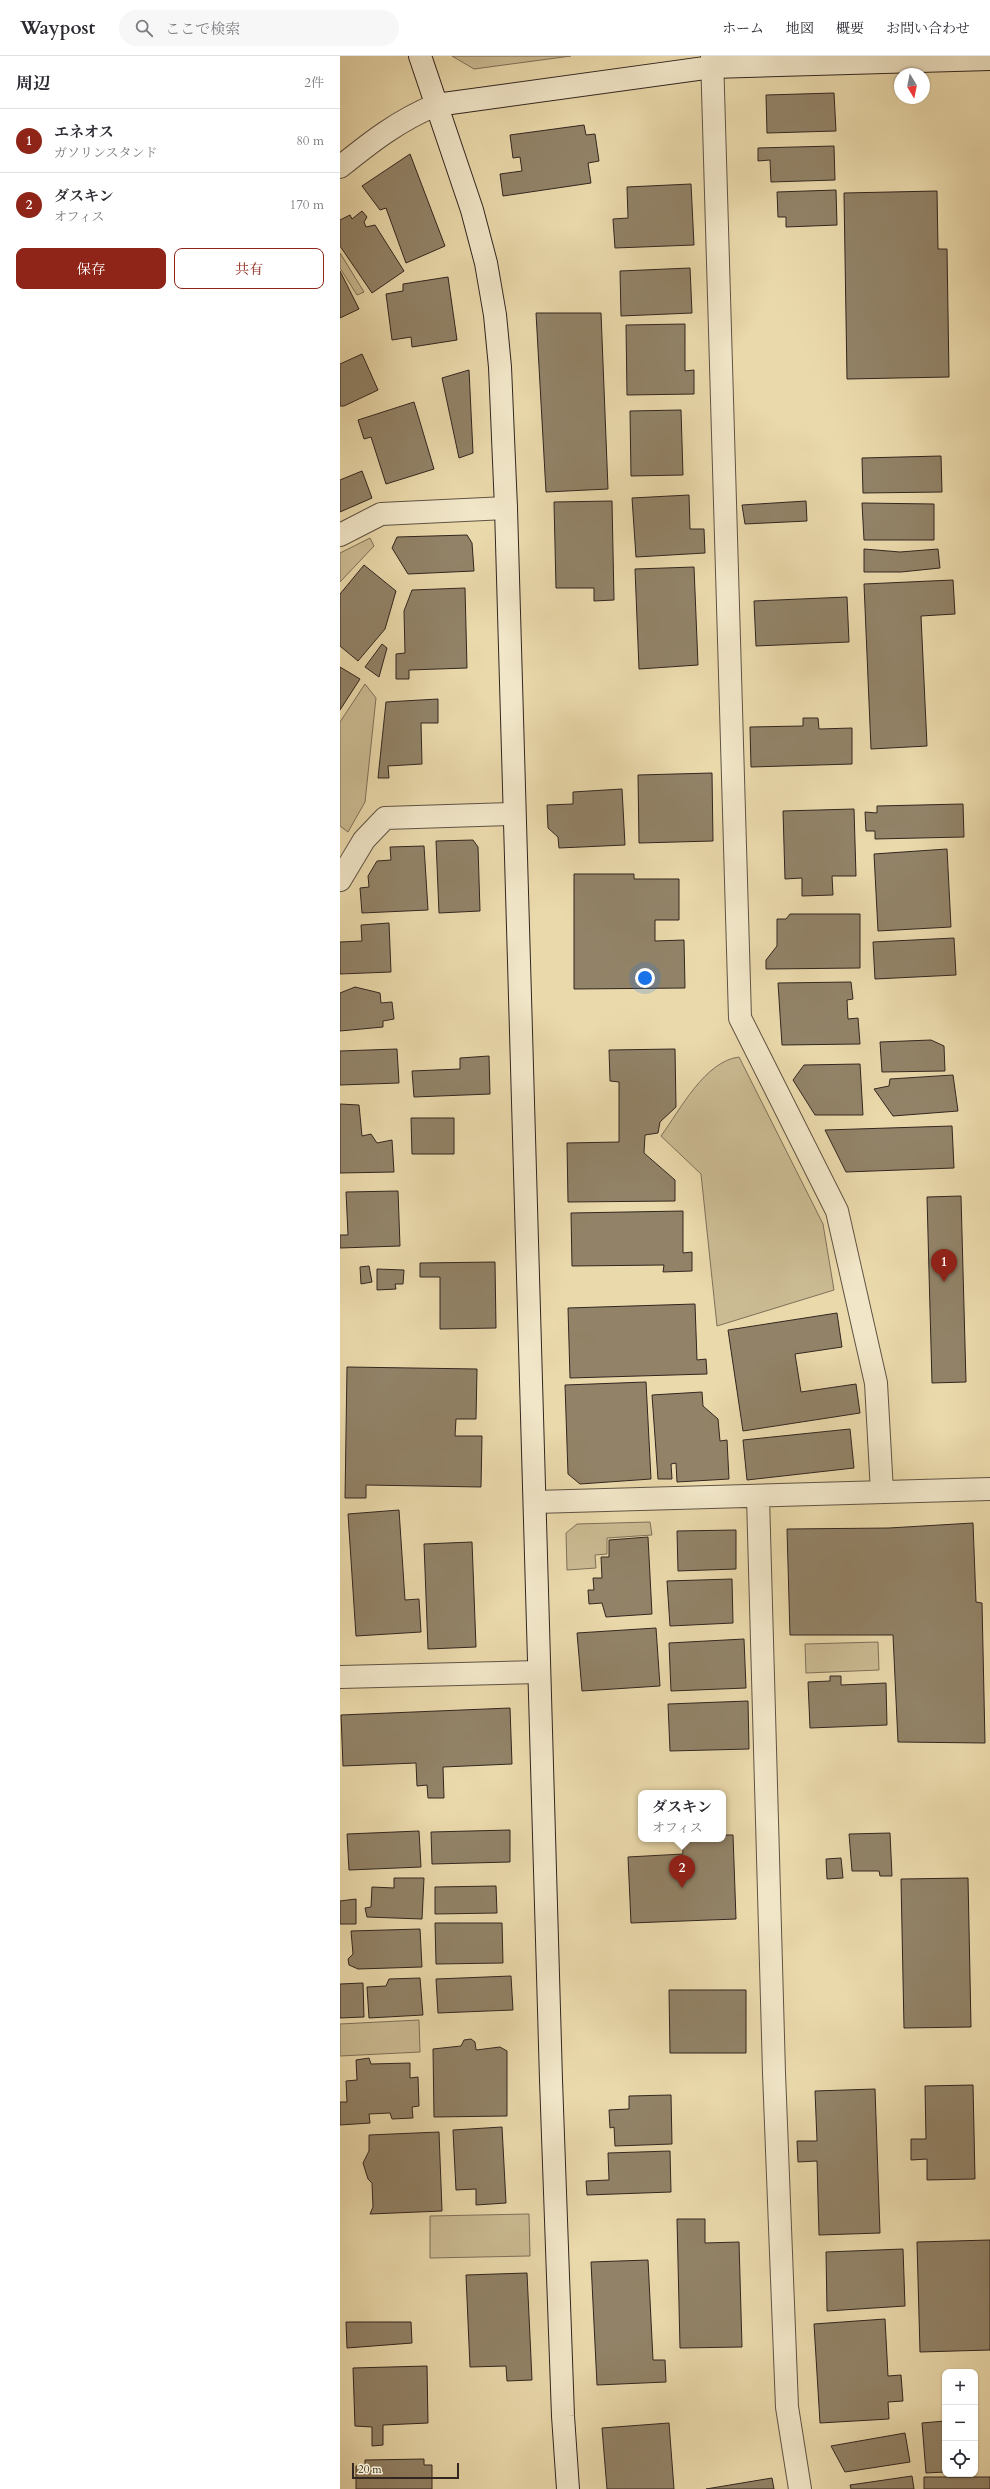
<!DOCTYPE html>
<html lang="ja">
<head>
<meta charset="utf-8">
<style>
	body { margin:0; font-family:Cardo,"Noto Serif JP",serif; background:#f7f7f7; color:#2b2b33 }
	.controls { position:absolute; right:12px; bottom:12px; display:grid; overflow:hidden; border-radius:8px; box-shadow:0 1px 3px #0004 }
	.controls button { width:36px; height:36px; display:grid; place-items:center; padding:0; border:0; border-bottom:1px solid #e1e1e2; background:#fff; color:#2b2b33; font:20px sans-serif }
	.compass { position:absolute; left:554px; top:12px; width:36px; height:36px; border-radius:50%; background:#fff; box-shadow:0 1px 3px #0004; rotate:170deg }
	.scale { position:absolute; left:12px; bottom:10px; width:107px; box-sizing:border-box; padding-left:4px; border:2px solid #322620; border-top:0; font-size:11px; line-height:14px; white-space:nowrap; color:#322620; -webkit-text-stroke:3px #f1e6c8; paint-order:stroke }
	.you { position:absolute; left:305px; top:922px; width:14px; height:14px; margin:-10px; border:3px solid #fff; border-radius:50%; background:#1a73e8; box-shadow:0 0 0 6px #1a73e833 }
	.badge { display:grid; place-items:center; width:26px; height:26px; border-radius:50%; background:#8f2418; color:#fff; font-size:13px; font-weight:700 }
	.pin { position:absolute; translate:-50% -33px; filter:drop-shadow(0 1px 2px #0008) }
	.pin::after { content:''; position:absolute; top:21px; width:14px; height:12px; background:inherit; clip-path:polygon(0 0,100% 0,50% 100%) }
	.popup { position:absolute; left:298px; top:1734px; width:88px; height:52px; box-sizing:border-box; display:grid; place-content:center; border-radius:8px; background:#fff; filter:drop-shadow(0 1px 3px #0005); font-size:13px; white-space:nowrap; color:#7c7c81 }
	.popup b { font-size:15px; color:#2b2b33 }
	.popup::after { content:''; position:absolute; left:50%; top:100%; margin-left:-8px; border:8px solid transparent; border-top-color:#fff }
	.list { margin:0; padding:0; list-style:none }
	h2 { display:flex; justify-content:space-between; align-items:center; height:52px; margin:0; padding:0 16px; font-size:17px }
	h2 small { font-size:13px; font-weight:400; color:#7c7c81 }
	.list li { display:grid; grid-template-columns:26px 1fr auto; gap:12px; align-items:center; box-sizing:border-box; height:64px; padding:0 16px; border-top:1px solid #e1e1e2 }
	.list b { display:block; font-size:15px; white-space:nowrap }
	.list p { margin:0; font-size:13px; white-space:nowrap; color:#7c7c81 }
	.list em { font-size:13px; font-style:normal; color:#7c7c81 }
	.actions { display:flex; gap:8px; padding:12px 16px }
	.actions a { flex:1; padding:9px 0; border:1px solid #8f2418; border-radius:8px; text-align:center; font-size:14px; color:#8f2418 }
	.actions .main { background:#8f2418; color:#fff }
	.icon { flex:none; width:22px; height:22px; fill:none; stroke:currentColor; stroke-width:2; stroke-linecap:round; stroke-linejoin:round }
	.map { position:relative; flex:none; width:650px; height:2433px; overflow:hidden }
	header { display:flex; align-items:center; gap:24px; box-sizing:border-box; height:56px; padding:0 20px; background:#fff; border-bottom:1px solid #e1e1e2 }
	header strong { font-size:19px }
	nav { display:flex; gap:22px; margin-inline-start:auto; font-size:14px }
	.search { width:280px; height:36px; background:#f7f7f7; display:flex; align-items:center; gap:10px; box-sizing:border-box; padding:0 14px; border-radius:22px; color:#7c7c81; font-size:15px }
	main { display:flex }
	aside { flex:1; background:#fff }
	.map>svg:first-child { display:block }
</style>
</head>
<body>
<header>
<strong>Waypost</strong>
<div class="search"><svg class="icon" aria-label="search" viewBox="0 0 24 24"><circle cx="10" cy="10" r="6"/><path d="M15 15l6 6"/></svg>ここで検索</div>
<nav><a>ホーム</a><a>地図</a><a>概要</a><a>お問い合わせ</a></nav>
</header>
<main>
<aside>
<h2>周辺<small>2件</small></h2>
<ul class="list">
<li><span class="badge">1</span><div><b>エネオス</b><p>ガソリンスタンド</p></div><em>80 m</em></li>
<li><span class="badge">2</span><div><b>ダスキン</b><p>オフィス</p></div><em>170 m</em></li>
</ul>
<div class="actions"><a class="main">保存</a><a>共有</a></div>
</aside>
<div class="map">
<svg width="650" height="2433" viewBox="0 0 650 2433">
	<rect width="100%" height="100%" fill="#ead9ab"/>
	<filter id="stains"><feTurbulence type="fractalNoise" baseFrequency=".005" numOctaves="4"/><feColorMatrix values="0 0 0 0 .2 0 0 0 0 .09 0 0 0 0 .02 0 0 0 .5 -.17"/></filter>
	<radialGradient id="worn" r=".72"><stop offset=".6" stop-color="#630" stop-opacity="0"/><stop offset="1" stop-color="#630" stop-opacity=".3"/></radialGradient>
	<!-- green -->
	<path fill="#cbbb93" stroke="#7e705a" d="M112 0H231L134 13Z
		M0 197 24 236 17 239 0 212Z
		M30 482 34 490 0 526V497Z
		M25 628 36 642 25 746 8 776 0 770V666Z
		M399 1001 483 1168 494 1234 377 1270 361 1118 321 1080C340 1054 365 1005 399 1001Z
		M310 1466 312 1479 267 1482V1498L255 1499 256 1512 227 1514 226 1477 237 1468Z
		M538 1586 539 1614 466 1617 465 1588Z
		M79 1964 80 1996 0 2000V1968Z
		M189 2158 190 2200 90 2202V2160Z"/>
	<!-- building -->
	<path fill="#928368" stroke="#322620" d="M494 37 496 75 427 77 426 39Z
		M244 69 246 79 255 78 259 105 248 107 251 127 163 140 160 118 182 115 180 101 173 102 170 79Z
		M494 90 495 124 431 126 430 104 418 105V92Z
		M70 98 105 190 66 207 46 152 40 154 22 130Z
		M351 128 354 189 275 192 273 163 288 162 287 131Z
		M496 134 497 169 446 171V161H438L437 136Z
		M597 135 598 193H607L609 321 507 323 504 137Z
		M22 155 27 161 24 166 26 171 35 169 64 215 32 237 0 190V164L10 159 12 163Z
		M350 212 352 257 281 260 280 215Z
		M0 215 19 253 0 262Z
		M108 221 117 284 72 291 71 281 52 284 46 238 63 235V228Z
		M196 257H261L268 433 206 436Z
		M345 268V315L354 314V338L287 339 286 269Z
		M22 298 38 334 4 350H0V308Z
		M129 314 133 397 119 402 102 322Z
		M74 346 94 413 46 428 31 381 24 383 18 364Z
		M341 354 343 419 291 420 290 355Z
		M601 400 602 436 523 437 522 402Z
		M22 415 32 442 0 456V424Z
		M349 439 350 473H364L365 497 296 501 292 442Z
		M272 445 274 544 254 545V532H216L214 446Z
		M466 445 467 465 405 468 402 449Z
		M522 447 594 448V484H524Z
		M127 479 132 487 134 515 68 518 52 492 57 481Z
		M524 493 560 496 598 493 600 512 561 516H524Z
		M24 509 56 535 45 573 18 605 0 590V538Z
		M354 511 358 609 299 613 295 513Z
		M613 524 615 558 581 560 587 690 531 693 524 528Z
		M125 532 127 612 69 614V623H56V598L65 597 64 555 72 534Z
		M507 541 509 586 416 590 414 545Z
		M42 588 47 592 39 621 25 611Z
		M0 611 20 623 0 654Z
		M98 643V667H81L82 708 48 710 49 722H38L46 646Z
		M463 662H478L479 673 512 672V708L411 711 410 671 463 670Z
		M372 717 373 785 299 787 298 719Z
		M282 733 285 789 219 792 218 781 208 772 207 749 233 748V736Z
		M623 748 624 781 535 783V775H526L525 756 537 757V750Z
		M514 753 516 820H492L493 839 462 840V822L445 823 443 755Z
		M133 784 138 791 140 855 99 857 96 785Z
		M84 790 88 854 22 857 20 832 29 831 28 820 37 805 51 804 50 791Z
		M607 793 611 871 538 875 534 798Z
		M234 818H294V823H339V864H315V885L344 884 345 932 234 933Z
		M450 858H520V912L426 913V904L437 890V863H446Z
		M49 867 51 916 0 918V886L22 885 21 869Z
		M614 882 616 919 535 923 533 886Z
		M511 926 513 943 507 944 508 963 518 962 520 988 442 989 438 927Z
		M15 931 40 937 41 947 52 946 54 963 43 965V971L0 975V937Z
		M591 984 604 990 605 1015 542 1016 540 986Z
		M57 993 59 1027 0 1029V995Z
		M335 993 336 1051 320 1066 318 1077 305 1079 304 1097 335 1124V1145L228 1146 227 1087 279 1086V1026L270 1025 269 994Z
		M149 1000 150 1038 74 1041 72 1015 120 1013V1002Z
		M520 1008 523 1059H475L453 1024 464 1009Z
		M613 1019 618 1055 553 1060 534 1033 549 1030 550 1023Z
		M0 1048 19 1049 22 1080 31 1078 37 1087 52 1084 54 1116 0 1117Z
		M71 1062H114V1098H72Z
		M612 1070 614 1112 506 1116 485 1074Z
		M58 1135 60 1190 0 1192V1179H8L6 1136Z
		M621 1140 626 1326 592 1327 587 1141Z
		M343 1155V1197L352 1196V1215L323 1216 324 1209 232 1210 231 1157Z
		M155 1206 156 1272 100 1273V1221H80V1207Z
		M29 1210 32 1226 21 1228 20 1211Z
		M37 1213 64 1214 63 1228H55L56 1233 37 1234Z
		M355 1248 357 1304 366 1303 367 1318 230 1322 228 1252Z
		M497 1257 502 1291 455 1298 461 1336 516 1328 520 1357 403 1375 388 1274Z
		M7 1311 137 1313 136 1363H116L115 1380H142L141 1431 26 1429V1442H5Z
		M306 1326 311 1423 240 1428 228 1418 225 1329Z
		M362 1336 363 1350 378 1363 380 1385 387 1384 389 1423 337 1426 336 1407 331 1408 332 1423H318L312 1339Z
		M510 1373 514 1412 407 1424 403 1384Z
		M59 1454 65 1544 79 1543 81 1576 16 1580 8 1458Z
		M633 1467 636 1546 642 1547 645 1687 558 1686 553 1579H450L447 1473 549 1472Z
		M396 1474V1513L338 1515 337 1475Z
		M308 1481 312 1558 266 1561 262 1547 249 1548 248 1534H254L253 1522H262L261 1501H269V1484Z
		M132 1486 136 1591 88 1593 84 1488Z
		M392 1523 393 1567 330 1570 327 1525Z
		M316 1572 320 1630 242 1635 237 1577Z
		M404 1583 406 1632 331 1635 329 1587Z
		M490 1620H501V1629L546 1627 547 1669 470 1672 468 1626 490 1625Z
		M408 1645 409 1693 330 1695 328 1648Z
		M170 1652 172 1708 103 1711 104 1742H88L87 1729 77 1730 76 1707 3 1710 1 1659Z
		M170 1774V1806L92 1808 91 1776Z
		M79 1775 81 1811 9 1814 7 1778Z
		M550 1777 552 1820H540L539 1815H512L509 1778Z
		M383 1779H393L396 1863 291 1867 288 1801 343 1798 342 1783H383Z
		M501 1802 503 1822 487 1823 486 1803Z
		M54 1822H84L82 1863 27 1861 25 1852 31 1851 32 1831 54 1832Z
		M628 1822 631 1971 564 1972 561 1823Z
		M156 1830 157 1857 95 1858V1831Z
		M16 1843V1868H0V1845Z
		M95 1867H162L163 1907 96 1908Z
		M80 1873 82 1911 18 1913 9 1909 8 1903 13 1898 11 1875Z
		M171 1920 173 1954 98 1957 96 1923Z
		M80 1922 83 1959 29 1962 27 1931 46 1930 49 1923Z
		M23 1927 24 1961 0 1962V1928Z
		M329 1934H406V1997H330Z
		M131 1983 135 1986 136 1994 160 1991 167 1995V2060L94 2061 93 1993 121 1990 124 1984Z
		M29 2002 31 2008 70 2007V2022L78 2021 79 2050 72 2051 73 2062 52 2063 50 2057 29 2058 30 2067 0 2069V2046H7L6 2025 17 2024 16 2004Z
		M633 2029 635 2123 587 2124V2103L571 2104V2083H586L585 2030Z
		M535 2033 540 2177 479 2179 477 2105 458 2106 457 2085H477L475 2035Z
		M331 2039 332 2088 275 2090 274 2071 270 2072 269 2054 289 2053V2040Z
		M162 2071 166 2147 136 2149V2133L116 2134 113 2074Z
		M99 2076 102 2155 30 2158 33 2151 32 2127 28 2123 23 2107 29 2095V2079Z
		M330 2095 331 2136 247 2139 246 2125 269 2124 268 2097Z
		M337 2163H365V2187L399 2186 402 2291 340 2292Z
		M650 2184V2294L580 2296 577 2186Z
		M563 2193 565 2250 487 2255 486 2196Z
		M308 2204 313 2304H325L326 2326 257 2329 251 2206Z
		M187 2217 192 2324 167 2325 166 2310 130 2311 126 2219Z
		M545 2263 548 2320 561 2319 563 2345 548 2346 549 2363 480 2367 474 2268Z
		M6 2266H71L72 2287 7 2292Z
		M87 2310 88 2367 43 2369V2389L32 2390V2371L15 2370 13 2312Z
		M605 2365V2416L586 2417 582 2367Z
		M329 2367 334 2433H267L262 2372Z
		M565 2377 570 2406 505 2416 491 2390Z
		M84 2403V2409H92V2433H16V2410H25V2404Z
		M572 2420 574 2433H511L510 2429Z
		M584 2421H650V2433H584Z
		M432 2422 434 2433H366Z"/>
	<g fill="none" stroke-linecap="round" stroke-linejoin="round">
		<defs>
			<path id="street" d="M372 0 400 962 497 1155 536 1327 542 1436
				M0 111C31 86 59 64 96 49
				M0 479 41 458 166 452
				M0 824 24 784 45 762 173 758
				M418 1441 434 2017 447 2351 460 2433
				M195 1446 650 1433
				M0 1621 199 1616"/>
			<path id="secondary" d="M80 0 132 154 146 207 155 259 160 311 166 452 211 2024 223 2360 228 2433
				M96 49 372 11 650 3"/>
		</defs>
		<!-- street casing -->
		<use href="#street" stroke="#605343" stroke-width="24"/>
		<!-- secondary casing -->
		<use href="#secondary" stroke="#322620" stroke-width="24"/>
		<!-- street -->
		<use href="#street" stroke="#f1e6c8" stroke-width="22"/>
		<!-- secondary -->
		<use href="#secondary" stroke="#f1e6c8" stroke-width="22"/>
	</g>
	<rect width="100%" height="100%" filter="url(#stains)"/>
	<rect width="100%" height="100%" fill="url(#worn)"/>
</svg>
<div class="controls">
<button>+</button>
<button>−</button>
<button><svg class="icon" aria-label="locate" viewBox="0 0 24 24"><circle cx="12" cy="12" r="6"/><path d="M12 2v4M12 18v4M2 12h4M18 12h4"/></svg></button>
</div>
<svg class="compass" viewBox="-18 -18 36 36"><path d="M0-13l5 13h-10z" fill="#e53935"/><path d="M0 13l5-13h-10z" fill="#7c7c81"/></svg>
<div class="scale">20 m</div>
<div class="you"></div>
<div class="pin badge" style="left:604px;top:1226px">1</div>
<div class="pin badge" style="left:342px;top:1832px">2</div>
<div class="popup"><b>ダスキン</b>オフィス</div>
</div>
</main>
</body>
</html>
